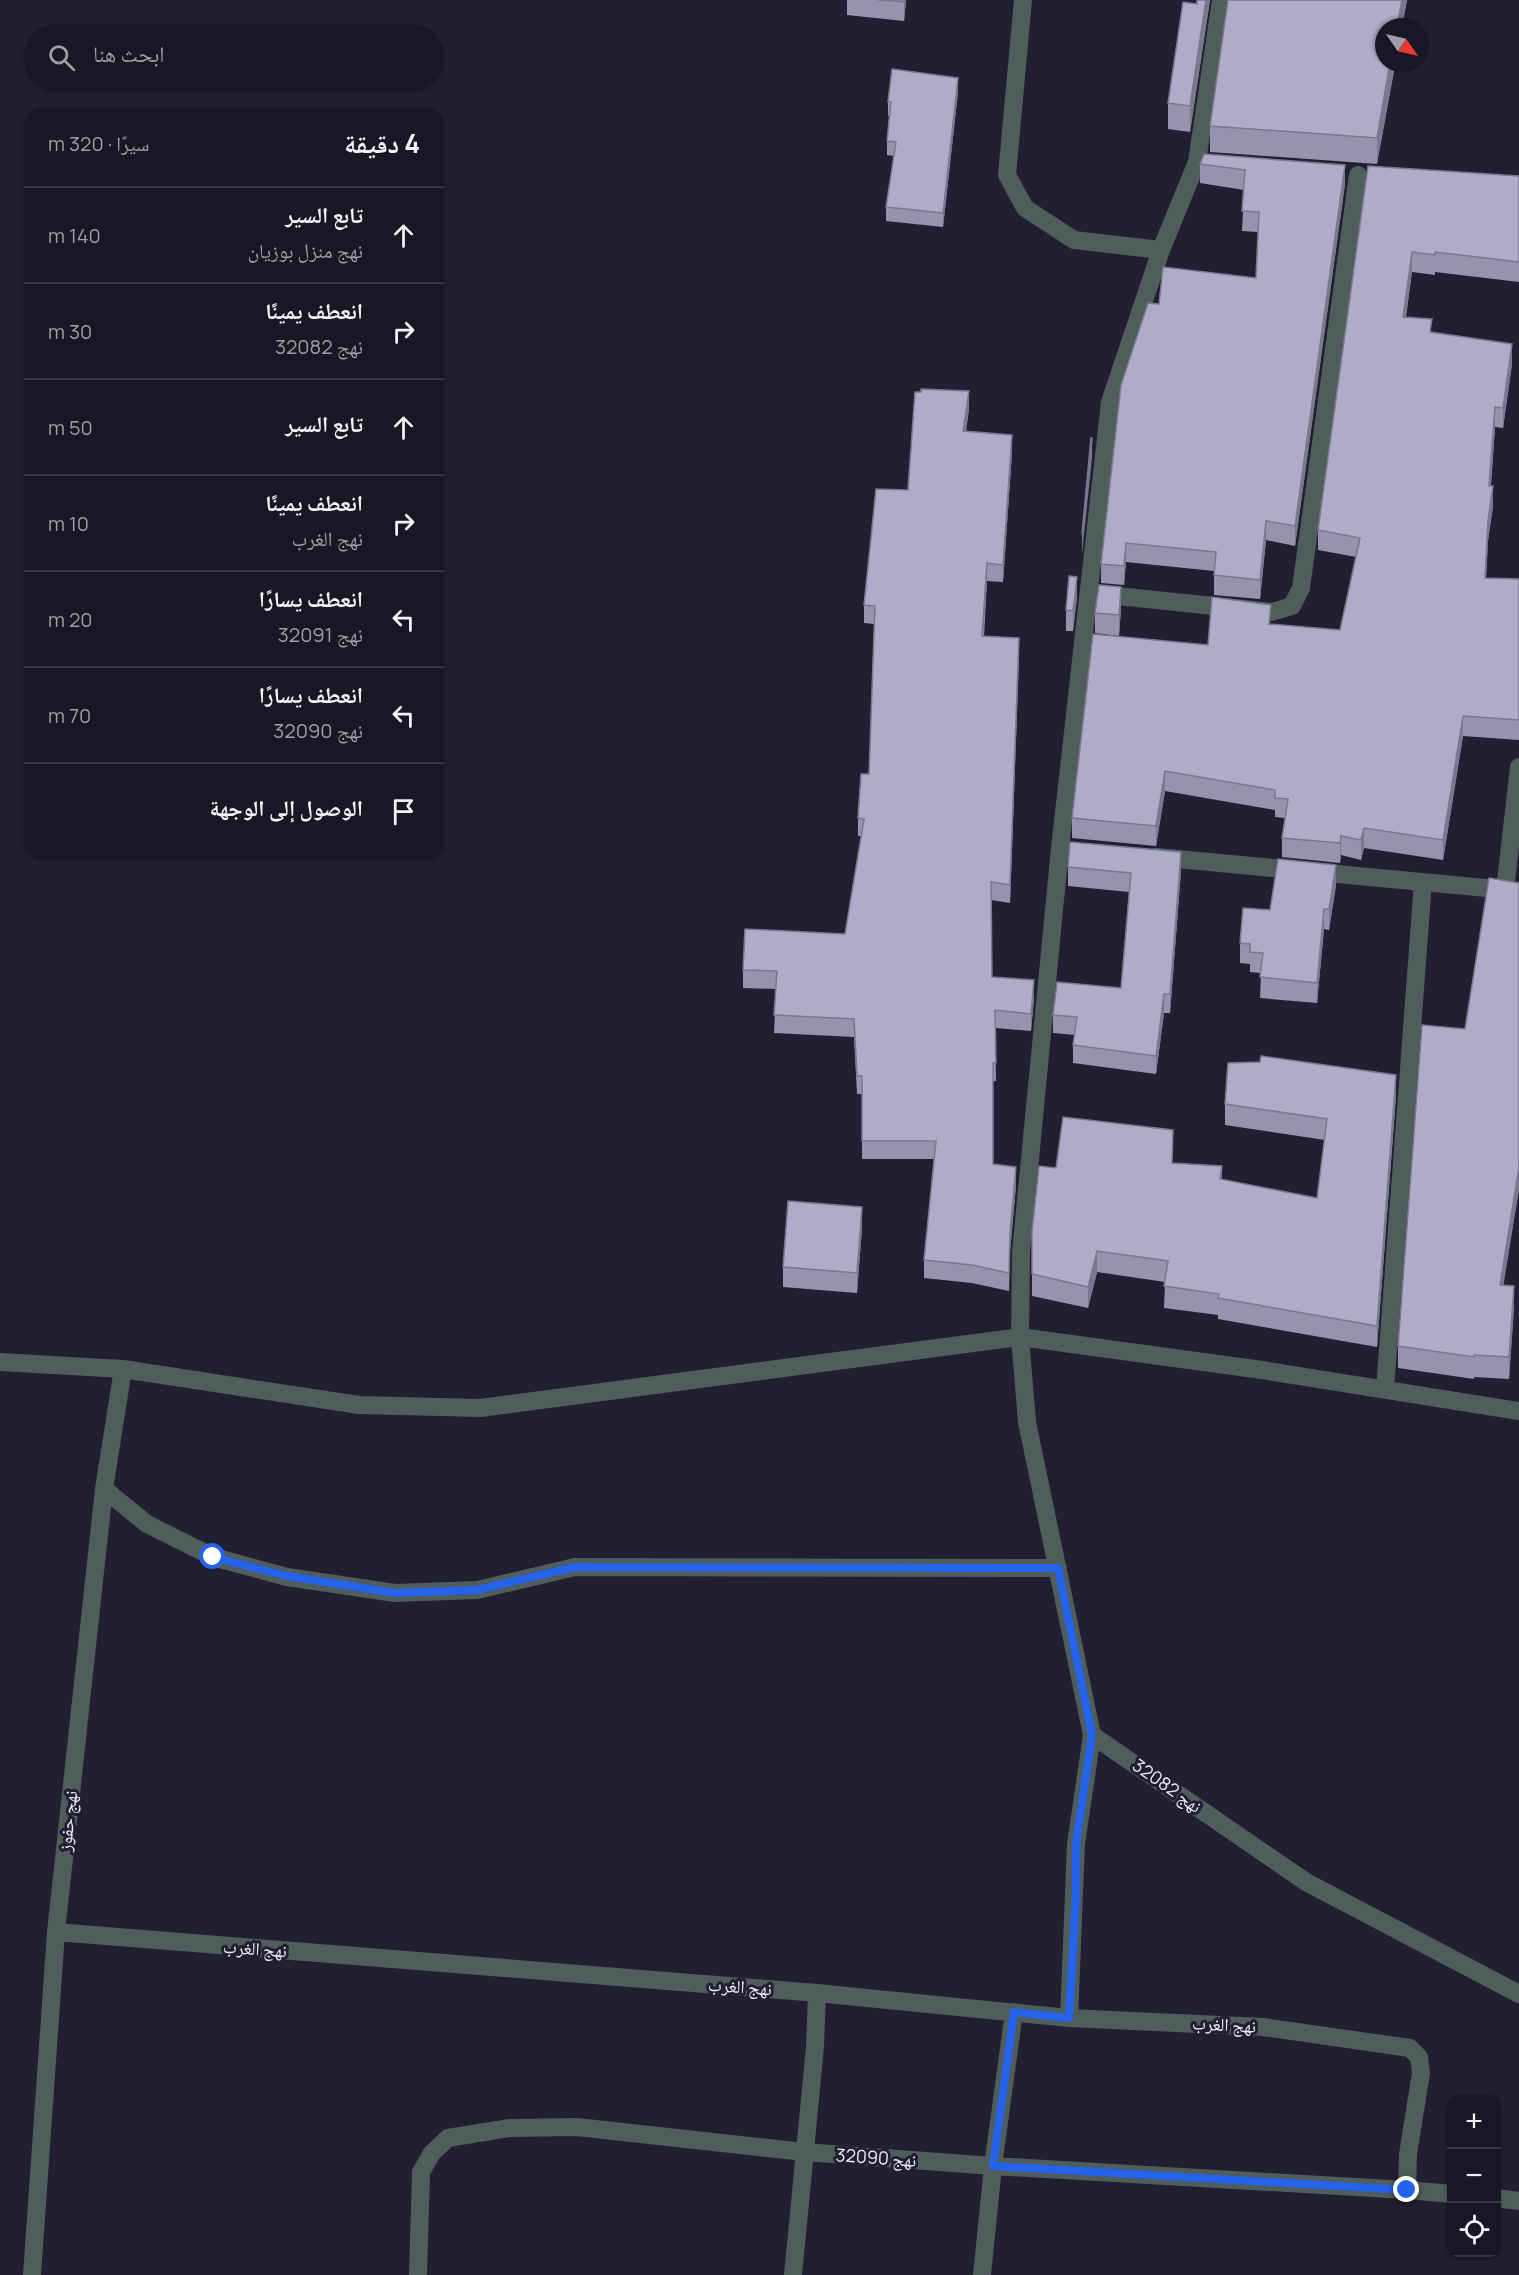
<!DOCTYPE html>
<html lang="ar">
<head>
<meta charset="utf-8">
<style>
	body { margin:0; font-family:Manrope,"Noto Naskh Arabic",sans-serif; background:#262432; color:#f1f3f6; direction:rtl }
	.controls { position:absolute; right:18px; bottom:18px; display:grid; overflow:hidden; border-radius:12px; box-shadow:0 2px 4px #0004 }
	.controls button { width:54px; height:54px; display:grid; place-items:center; padding:0; border:0; border-bottom:2px solid #373642; background:#191725; color:#f1f3f6; font:30px sans-serif }
	.compass { position:absolute; left:1375px; top:18px; width:54px; height:54px; border-radius:50%; background:#191725; box-shadow:0 2px 4px #0004; rotate:124deg }
	.stop { position:absolute; width:18px; height:18px; margin:-14px; border:4px solid #2563eb; border-radius:50%; background:#fff }
	.stop.end { background:#2563eb; border-color:#fff; box-shadow:0 2px 6px #0008 }
	.list { margin:0; padding:0; list-style:none }
	h2 { display:flex; justify-content:space-between; align-items:center; height:78px; margin:0; padding:0 24px; font-size:26px }
	h2 small { font-size:20px; font-weight:400; color:#9f9fa7 }
	.list li { display:grid; grid-template-columns:39px 1fr auto; gap:18px; align-items:center; box-sizing:border-box; height:96px; padding:0 24px; border-top:2px solid #373642 }
	.list b { display:block; font-size:22px; white-space:nowrap }
	.list p { margin:0; font-size:20px; white-space:nowrap; color:#9f9fa7 }
	.list em { font-size:20px; font-style:normal; color:#9f9fa7 }
	.icon { flex:none; width:33px; height:33px; fill:none; stroke:currentColor; stroke-width:2; stroke-linecap:round; stroke-linejoin:round }
	.map { position:relative; flex:none; width:1519px; height:2275px; overflow:hidden; direction:ltr }
	.search { position:absolute; background:#191725; box-shadow:0 2px 4px #0004; left:24px; top:24px; width:420px; height:66px; display:flex; align-items:center; gap:15px; box-sizing:border-box; padding:0 21px; border-radius:33px; color:#9f9fa7; font-size:22px }
	.panel { position:absolute; background:#191725; box-shadow:0 2px 4px #0004; left:24px; top:108px; width:420px; height:750px; border-radius:18px; direction:rtl }
	.map>svg:first-child { display:block }
</style>
</head>
<body>
<div class="map">
<svg width="1519" height="2275" viewBox="0 0 1519 2275">
	<rect width="100%" height="100%" fill="#211f31"/>
	<g fill="none" stroke-linecap="round" stroke-linejoin="round">
		<!-- minor -->
		<path stroke="#4f5d5b" stroke-width="18" d="M1023 0 1007 175 1025 208 1074 240 1161 250
			M1221 0 1197 162 1161 250 1110 402 1060 848 1021 1252 1020 1337 1027 1422 1092 1735 1306 1882 1519 1994
			M1098 594 1272 612 1292 606 1301 588 1358 175
			M1156 857 1519 891
			M1505 890 1519 767
			M0 1362 123 1369 359 1405 480 1408 1020 1337 1262 1370 1519 1411
			M1385 1389 1423 882
			M104 1489 147 1524 213 1557 287 1577 395 1593 477 1590 575 1567 1058 1568
			M56 1932 817 1993 1069 2018 1263 2027 1410 2048 1419 2057 1421 2073 1408 2154 1407 2190
			M1069 2018 1076 1844 1092 1735
			M1496 2198 1519 2201
			M32 2275 56 1932 104 1489 123 1369
			M418 2275 421 2172 432 2153 448 2138 510 2128 577 2127 804 2152 993 2166 1407 2190 1452 2194
			M793 2275 815 2047 817 1993
			M982 2275 993 2166 1014 2012"/>
	</g>
	<!-- wall -->
	<path fill="#9694ac" d="M847 0H906L904 21 847 15Z
		M1197 0H1210L1190 132 1168 129V103Z
		M1407 0 1377 164 1210 152V126Z
		M958 92 943 227 886 221V207L894 156 887 155V141L889 116H888V102Z
		M1200 164 1345 184 1295 546 1266 540 1260 599 1214 595V571L1126 562 1124 585 1101 583V564L1159 304 1256 278 1258 232 1242 231 1244 190 1200 183Z
		M1368 166 1519 176V282L1435 272V275L1412 272 1406 317 1432 332 1512 364 1503 428 1495 427 1491 486 1493 506 1488 541 1486 578 1519 579V740L1463 736 1443 860 1364 848 1361 860 1341 855 1340 863 1282 857V838L1285 818 1275 817V810L1165 791 1156 846 1072 838V818L1208 645 1271 624 1340 630 1356 557 1318 550V530Z
		M969 409 966 432 1012 453 1003 582 987 581 984 637 1019 656 1010 903 991 900 992 977 1034 998 1031 1031 995 1028 996 1081H993V1164L1016 1185 1010 1251 1009 1291 972 1283 924 1278V1260L934 1159H862V1094H857L854 1037 774 1033 776 989 743 988V970L845 934 861 836H858V818L869 774 874 624 864 623V605L908 490Z
		M1077 597 1073 631H1066V610Z
		M1121 608 1119 636 1095 633V613Z
		M1068 867 1181 871 1170 1013H1164L1156 1074 1073 1063V1045L1075 1035 1053 1033V1015L1121 988 1129 892 1068 886Z
		M1519 883V1189L1503 1285 1514 1308 1509 1379 1474 1377V1379L1398 1368V1346L1465 1029Z
		M1336 885 1329 930 1324 929 1317 1003 1260 998 1261 973 1250 972V964L1240 963V943L1270 910Z
		M1396 1096 1377 1347 1218 1319V1315L1164 1308 1165 1282 1097 1272 1088 1308 1032 1296V1274L1056 1168 1172 1163 1222 1180 1317 1198 1325 1140 1225 1125V1104Z
		M862 1228 857 1293 783 1287V1267Z"/>
	<!-- shaded-wall -->
	<path fill="#7a788c" d="M904 0H906L904 21Z
		M1206 0H1210L1190 132V106Z
		M1402 0H1407L1402 27H1397Z
		M1390 63H1395L1377 164V138Z
		M958 78V92L943 227V213Z
		M1345 165V184L1295 546V526Z
		M1412 252V272L1403 336V317Z
		M1512 344V364L1503 428V408Z
		M969 391V409L963 449V431Z
		M1495 407V427L1489 505V486Z
		M1012 435V453L1003 582V565Z
		M1092 438V458L1082 554V534Z
		M1493 486V506L1488 541 1485 597V578L1488 521Z
		M1266 521V540L1260 599V580Z
		M1126 543V562L1124 585V566Z
		M987 563V581L982 654V636Z
		M1077 577V597L1073 631V611Z
		M1121 587V608L1119 636V615Z
		M1019 638V656L1010 903V885Z
		M1463 716V736L1443 860V840Z
		M1165 771V791L1156 846V826Z
		M1364 828V848L1361 860V840Z
		M1341 836V855L1340 863V843Z
		M1181 852V871L1170 1013V994Z
		M1336 865V885L1329 930V909Z
		M1324 909V929L1317 1003V983Z
		M1034 980V998L1031 1031V1014Z
		M1164 994V1013L1156 1074V1056Z
		M1396 1075V1096L1377 1347V1326Z
		M1222 1166V1187L1220 1179Z
		M1016 1167V1185L1010 1251 1009 1291 1010 1233Z
		M1519 1167V1189L1500 1307V1285Z
		M862 1207V1228L857 1293V1273Z
		M1097 1251V1272L1088 1308V1287Z
		M1514 1286V1308L1509 1379V1357Z"/>
	<!-- building -->
	<path fill="#aeacc8" stroke="#7a788c" stroke-width="1.5" d="M878 0H904V2Z
		M1197 0H1206L1190 106 1168 103 1183 2 1197 4Z
		M1228 0H1402L1397 27H1384V63H1390L1377 138 1210 126Z
		M892 69 958 78 943 213 886 207 896 142 887 141 891 102H888Z
		M1204 154 1345 165 1295 526 1266 521 1260 580 1214 575 1216 552 1126 543 1124 566 1101 564 1121 385 1148 303 1159 304 1163 267 1256 278 1259 212 1242 211 1245 170 1200 164Z
		M1368 166 1519 176V262L1435 252V255L1412 252 1403 317 1432 319 1430 332 1512 344 1503 408 1495 407 1489 486H1493L1488 521 1485 578 1519 579V720L1463 716 1443 840 1364 828 1361 840 1341 836 1340 843 1282 838 1288 799 1275 798V790L1165 771 1156 826 1072 818 1093 634 1208 645 1212 597 1271 605 1269 624 1340 630 1360 538 1318 530Z
		M921 389 969 391 963 431 1012 435 1003 565 987 563 982 636 1019 638 1010 885 991 882 992 977 1034 980 1031 1014 995 1010 996 1063H993V1164L1016 1167 1010 1233 1009 1273 972 1265 924 1260 936 1141H862V1076H857L854 1019 774 1015 777 971 743 970 745 929 845 934 864 819 858 818 861 774H869L875 606 864 605 876 489 908 490 915 392H921Z
		M1091 438H1092L1082 534Z
		M1069 576 1077 577 1073 611 1066 610Z
		M1099 585 1121 587 1119 615 1095 613Z
		M1070 842 1181 852 1170 994H1164L1156 1056 1073 1045 1077 1017 1053 1015 1057 982 1121 988 1131 873 1068 867Z
		M1278 859 1336 865 1329 909H1324L1317 983 1260 977 1263 953 1250 952V944L1240 943 1243 908 1270 910Z
		M1489 878 1519 883V1167L1500 1285 1514 1286 1509 1357 1474 1355V1357L1398 1346 1422 1025 1465 1029Z
		M1261 1056 1396 1075 1377 1326 1218 1298 1219 1294 1164 1286 1168 1261 1097 1251 1088 1287 1032 1274V1231L1039 1166 1056 1168 1063 1117 1173 1130 1172 1163 1222 1166 1220 1179 1317 1198 1327 1119 1225 1104 1228 1063 1260 1062Z
		M788 1201 862 1207 857 1273 783 1267Z"/>
	<g fill="none" stroke-linecap="round" stroke-linejoin="round">
		<!-- route -->
		<path stroke="#2563eb" stroke-width="8" d="M213 1557 287 1576 395 1593 477 1590 575 1567 1058 1568 1092 1735 1076 1844V1895L1069 2018 1014 2012 993 2166 1407 2190"/>
	</g>
	<g text-anchor="middle" stroke-width="6" stroke-linejoin="round" paint-order="stroke">
		<!-- street labels -->
		<g font-size="18" fill="#ecebf8" stroke="#211f31">
			<text transform="translate(1167 1786) rotate(35)" y="6">نهج 32082</text>
			<text transform="translate(68 1821) rotate(-84)" y="6">نهج حفوز</text>
			<text transform="translate(255 1949) rotate(4)" y="6">نهج الغرب</text>
			<text transform="translate(740 1987) rotate(4)" y="6">نهج الغرب</text>
			<text transform="translate(1224 2025) rotate(3)" y="6">نهج الغرب</text>
			<text transform="translate(876 2158) rotate(4)" y="6">نهج 32090</text>
		</g>
	</g>
</svg>
<div class="controls">
<button>+</button>
<button>−</button>
<button><svg class="icon" aria-label="locate" viewBox="0 0 24 24"><circle cx="12" cy="12" r="6"/><path d="M12 2v4M12 18v4M2 12h4M18 12h4"/></svg></button>
</div>
<svg class="compass" viewBox="-18 -18 36 36"><path d="M0-13l5 13h-10z" fill="#e53935"/><path d="M0 13l5-13h-10z" fill="#9f9fa7"/></svg>
<div class="stop" style="left:213px;top:1557px"></div>
<div class="stop end" style="left:1407px;top:2190px"></div>
<div class="search"><svg class="icon" aria-label="search" viewBox="0 0 24 24"><circle cx="10" cy="10" r="6"/><path d="M15 15l6 6"/></svg>ابحث هنا</div>
<section class="panel">
<h2>4 دقيقة<small>سيرًا · 320 m</small></h2>
<ul class="list">
<li><svg class="icon" aria-label="ahead" viewBox="0 0 24 24"><path d="M12 20V5M6 11l6-6 6 6"/></svg><div><b>تابع السير</b><p>نهج منزل بوزيان</p></div><em>140 m</em></li>
<li><svg class="icon" aria-label="right" viewBox="0 0 24 24"><path d="M7 20v-9h11M14 6l5 5-5 5"/></svg><div><b>انعطف يمينًا</b><p>نهج 32082</p></div><em>30 m</em></li>
<li><svg class="icon" aria-label="ahead" viewBox="0 0 24 24"><path d="M12 20V5M6 11l6-6 6 6"/></svg><div><b>تابع السير</b></div><em>50 m</em></li>
<li><svg class="icon" aria-label="right" viewBox="0 0 24 24"><path d="M7 20v-9h11M14 6l5 5-5 5"/></svg><div><b>انعطف يمينًا</b><p>نهج الغرب</p></div><em>10 m</em></li>
<li><svg class="icon" aria-label="left" viewBox="0 0 24 24"><path d="M17 20v-9H6M10 6l-5 5 5 5"/></svg><div><b>انعطف يسارًا</b><p>نهج 32091</p></div><em>20 m</em></li>
<li><svg class="icon" aria-label="left" viewBox="0 0 24 24"><path d="M17 20v-9H6M10 6l-5 5 5 5"/></svg><div><b>انعطف يسارًا</b><p>نهج 32090</p></div><em>70 m</em></li>
<li><svg class="icon" aria-label="arrive" viewBox="0 0 24 24"><path d="M6 21V4h12l-3 4 3 4H6"/></svg><div><b>الوصول إلى الوجهة</b></div></li>
</ul>
</section>
</div>
</body>
</html>
